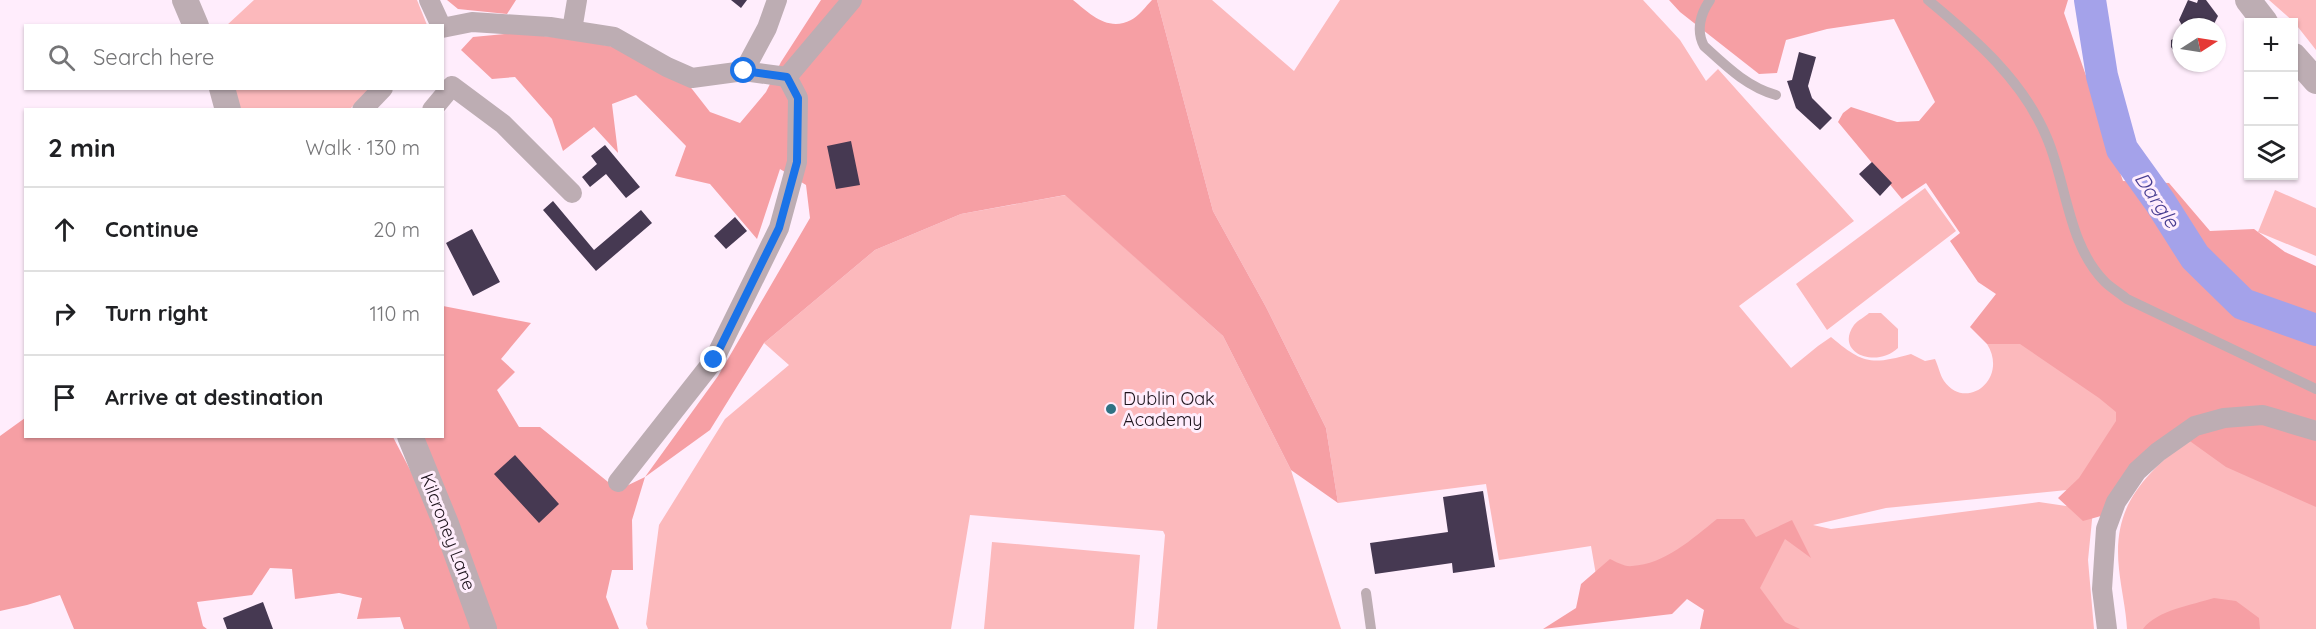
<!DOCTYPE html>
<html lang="en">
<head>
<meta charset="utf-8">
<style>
	body { margin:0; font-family:Quicksand,sans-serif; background:#f2f2f2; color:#202124 }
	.controls { position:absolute; right:18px; top:18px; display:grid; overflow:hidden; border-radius:0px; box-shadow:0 2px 4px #0004 }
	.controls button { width:54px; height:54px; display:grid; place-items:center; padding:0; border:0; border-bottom:2px solid #e0e0e0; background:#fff; color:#202124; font:30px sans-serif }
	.compass { position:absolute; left:2172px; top:18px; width:54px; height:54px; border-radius:50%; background:#fff; box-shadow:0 2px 4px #0004; rotate:78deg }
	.stop { position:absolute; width:18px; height:18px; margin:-14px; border:4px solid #1a73e8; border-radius:50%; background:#fff }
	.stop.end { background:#1a73e8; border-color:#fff; box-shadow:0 2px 6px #0008 }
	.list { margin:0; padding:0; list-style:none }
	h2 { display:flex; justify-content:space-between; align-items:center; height:78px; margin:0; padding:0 24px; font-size:26px }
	h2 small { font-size:20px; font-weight:400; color:#757577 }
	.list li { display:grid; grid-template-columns:39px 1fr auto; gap:18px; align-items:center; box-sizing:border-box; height:84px; padding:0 24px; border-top:2px solid #e0e0e0 }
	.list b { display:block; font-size:22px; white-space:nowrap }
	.list em { font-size:20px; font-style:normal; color:#757577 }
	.icon { flex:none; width:33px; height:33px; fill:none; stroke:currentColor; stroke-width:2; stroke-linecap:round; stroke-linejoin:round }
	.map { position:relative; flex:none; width:2316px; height:629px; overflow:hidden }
	.search { position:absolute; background:#fff; box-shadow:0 2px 4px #0004; left:24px; top:24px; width:420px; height:66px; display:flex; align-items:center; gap:15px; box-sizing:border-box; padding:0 21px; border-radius:0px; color:#757577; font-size:22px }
	.panel { position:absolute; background:#fff; box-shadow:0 2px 4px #0004; left:24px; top:108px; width:420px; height:330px; border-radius:0px }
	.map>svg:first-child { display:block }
</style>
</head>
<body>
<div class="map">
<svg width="2316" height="629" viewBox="0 0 2316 629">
	<rect width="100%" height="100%" fill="#ffedfc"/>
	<!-- green -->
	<path fill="#fcb9bc" d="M254 0H417L427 25H227Z
		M1157 0H1212L1294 71 1340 0H1643L1680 40 1706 81 1718 69 1854 221 1739 306 1791 368 1818 346 1831 337C1863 364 1871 365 1911 354L1925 361 1935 359C1938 365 1940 375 1944 381 1966 412 2009 379 1987 344L2023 343 2099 396 2122 415 2077 489 1886 508 1813 525 1831 529 2039 502 2093 510 2088 560 2094 629H1785L1754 590 1596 575 1591 546 1499 560 1486 484 1338 503 1326 428 1266 307 1213 211Z
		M2269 0H2316V50L2294 22Z
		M220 89H370L349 110 231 109Z
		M1925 188 1956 231 1827 330 1796 284Z
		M2275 190 2316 208V256L2258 232Z
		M1066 195 1223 336 1291 470 1341 629H1157L1165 535 1163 531 970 515 951 629H648L646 624 659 525 725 419 789 365 764 343 875 250 961 214Z
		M1869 313H1881L1898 329V348C1876 369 1834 353 1854 325 1858 320 1865 317 1869 313Z
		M2187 439 2316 499V629H2127C2126 609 2121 589 2119 569 2112 505 2143 478 2187 439Z
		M992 542 1140 555 1134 629H984Z"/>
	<!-- forest -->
	<path fill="#f69fa4" d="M447 0H516L507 14 458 9Z
		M821 0H1073C1090 14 1108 32 1131 20 1139 16 1146 6 1152 0H1157L1213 211 1266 307 1326 428 1338 503 1291 470 1223 336 1065 195 961 214 875 250 764 343 710 430 645 477 632 520 633 570H612L606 597 619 629H495L421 437 442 436 443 306 531 323 501 359 515 372 497 390 519 427H540L618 490 645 477 718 376 810 218 806 185 780 169 757 239 710 184 675 176 686 146 636 95 612 104 618 153 594 127 563 151 552 119 515 77 492 79 461 50 473 37 516 33 571 39 620 48 685 80 710 112 740 123 766 92 781 62Z
		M1669 0H2068L2064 13 2123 181 2169 183 2210 231 2254 229 2285 252 2316 266V507L2226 467 2187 439 2170 437 2101 516 2083 521 2058 498 2079 478 2116 421V412L2099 398 2020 344H1987L1970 327 1996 294 1978 282 1950 241 1960 233 1926 183 1902 199 1838 122 1843 113 1851 107 1897 122 1919 121 1935 102 1894 19 1827 29 1786 40 1777 73 1759 74 1680 12Z
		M25 418 26 436 393 437 432 512 473 629H404L400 617 357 619 362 598 339 593 295 599 292 569 270 568 252 595 197 602 203 626 207 629H74L60 595 27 605 0 611V436Z
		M1717 519H1744L1756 537 1792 520 1811 558 1785 539 1760 588 1785 622 1800 629H1700L1704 610 1687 599 1672 614 1543 629 1576 608 1581 584 1610 559C1616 562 1625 567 1632 566 1665 564 1692 539 1717 519Z
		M2214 598 2236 601 2259 618 2260 629H2143C2157 610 2192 605 2214 598Z"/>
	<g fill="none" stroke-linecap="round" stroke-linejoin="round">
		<!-- river -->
		<path stroke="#a4a2ea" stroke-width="32" d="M2090 0 2102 76 2122 149 2160 202 2195 257 2243 304 2316 330"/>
	</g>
	<!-- building -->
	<path fill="#463952" d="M731 0H747L741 8Z
		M2188 0 2197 3 2198 0H2206L2218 16 2214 24 2203 27H2183L2179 20Z
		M2181 35V57H2178L2171 47V40Z
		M1799 52 1816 57 1808 86 1812 98 1832 118 1820 130 1796 108 1787 81 1792 80Z
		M851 141 860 185 836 189 827 146Z
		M605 145 640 187 626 198 606 174 590 187 582 177 597 164 591 156Z
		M1872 162 1892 183 1880 196 1859 174Z
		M553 201 594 250 641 210 652 223 596 271 543 210Z
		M735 217 747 231 726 249 714 236Z
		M472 229 500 282 473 296 446 243Z
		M515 455 559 504 539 523 494 474Z
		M1483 491 1495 567 1453 573 1452 563 1375 574 1370 543 1448 532 1443 497Z
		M263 602 273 629H227L223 618Z"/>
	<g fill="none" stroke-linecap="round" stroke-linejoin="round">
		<!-- service -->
		<path stroke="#bdadb3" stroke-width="10" d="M1710 0C1700 14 1696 31 1704 46 1726 66 1747 87 1776 95
			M1928 0C1975 39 2023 80 2047 138 2067 185 2068 245 2105 282 2111 288 2120 293 2127 299L2316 389
			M1366 593 1371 629"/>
		<!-- minor -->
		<path stroke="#bdadb3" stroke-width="20" d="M429 0 441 26
			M442 28 472 22 550 27 614 37 667 67 692 78 744 71 787 77 798 98 797 162 779 228 714 360 618 482
			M572 30 577 0
			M744 71 767 28 777 0
			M787 77 852 0
			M362 110 383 88
			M432 110 452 86 503 124 572 193
			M2107 629 2102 589 2106 529 2116 502 2137 471 2158 452 2195 426 2224 418 2263 415 2316 431"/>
		<!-- tertiary -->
		<path stroke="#bdadb3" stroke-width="26" d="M185 0 196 26
			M2248 0 2265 22
			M2294 56 2316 81
			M222 88 228 110
			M410 436 446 524 484 629"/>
	</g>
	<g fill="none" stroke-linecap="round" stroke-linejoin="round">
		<!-- route -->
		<path stroke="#1a73e8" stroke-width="8" d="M714 360 779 228 797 162 798 98 787 77 744 71"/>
	</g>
	<!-- markers -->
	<circle fill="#2f7283" stroke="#ffedfc" stroke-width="2" cx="1111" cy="409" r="6"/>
	<g text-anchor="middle" stroke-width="6" stroke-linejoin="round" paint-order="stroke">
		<!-- poi labels -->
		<g font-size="18" fill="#1d131c" stroke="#ffedfc" text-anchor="start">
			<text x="1123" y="405">Dublin Oak<tspan x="1123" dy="21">Academy</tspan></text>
		</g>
		<!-- street labels -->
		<g font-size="18" fill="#1d131c" stroke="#ffedfc">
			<text transform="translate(448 532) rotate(69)" y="6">Kilcroney Lane</text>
		</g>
		<!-- water labels -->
		<g font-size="20" font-style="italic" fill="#473d91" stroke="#ffedfc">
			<text transform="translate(2157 200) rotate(56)" y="7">Dargle</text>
		</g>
	</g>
</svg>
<div class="controls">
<button>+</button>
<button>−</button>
<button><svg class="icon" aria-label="layers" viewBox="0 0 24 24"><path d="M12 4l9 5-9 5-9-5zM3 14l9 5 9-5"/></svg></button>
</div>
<svg class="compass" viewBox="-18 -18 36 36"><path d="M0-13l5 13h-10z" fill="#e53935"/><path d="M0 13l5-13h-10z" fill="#757577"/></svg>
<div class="stop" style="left:744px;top:71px"></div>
<div class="stop end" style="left:714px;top:360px"></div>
<div class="search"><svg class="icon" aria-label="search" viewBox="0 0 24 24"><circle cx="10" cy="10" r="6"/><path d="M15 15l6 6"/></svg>Search here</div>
<section class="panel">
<h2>2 min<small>Walk · 130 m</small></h2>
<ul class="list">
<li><svg class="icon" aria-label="ahead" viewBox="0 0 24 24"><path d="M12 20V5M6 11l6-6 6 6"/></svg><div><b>Continue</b></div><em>20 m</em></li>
<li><svg class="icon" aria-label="right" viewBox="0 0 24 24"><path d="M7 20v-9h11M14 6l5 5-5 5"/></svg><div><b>Turn right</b></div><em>110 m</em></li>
<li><svg class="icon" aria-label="arrive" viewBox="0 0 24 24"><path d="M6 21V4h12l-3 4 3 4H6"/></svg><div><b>Arrive at destination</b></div></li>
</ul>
</section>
</div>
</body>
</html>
